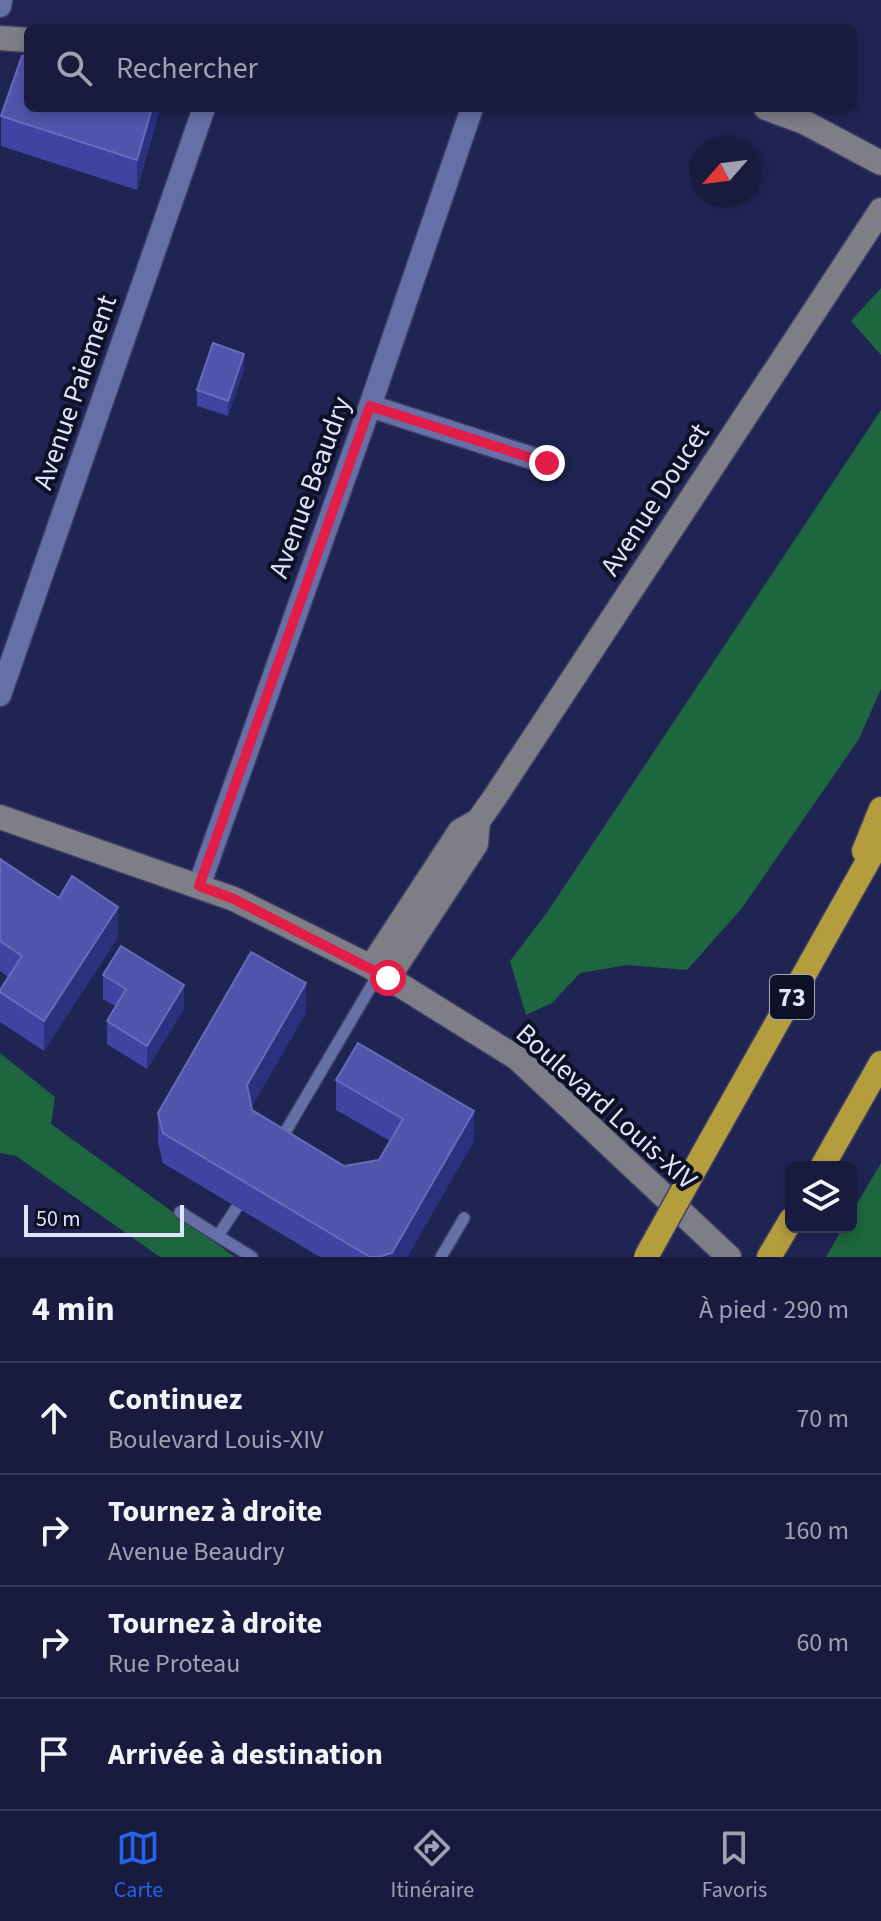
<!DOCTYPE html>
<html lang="fr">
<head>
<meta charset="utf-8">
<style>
	body { margin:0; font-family:"Source Sans 3",sans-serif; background:#252849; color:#f1f3f6 }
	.controls { position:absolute; right:24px; bottom:24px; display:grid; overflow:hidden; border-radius:12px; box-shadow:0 4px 12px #0003 }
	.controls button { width:72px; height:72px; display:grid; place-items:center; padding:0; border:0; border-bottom:2px solid #363958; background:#181b3e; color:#f1f3f6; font:40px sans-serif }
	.compass { position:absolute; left:689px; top:136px; width:72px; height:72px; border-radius:50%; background:#181b3e; box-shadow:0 4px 12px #0003; rotate:242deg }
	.scale { position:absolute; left:24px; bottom:20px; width:160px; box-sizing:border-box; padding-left:8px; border:4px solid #dee4fc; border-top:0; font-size:22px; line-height:28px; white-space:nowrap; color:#dee4fc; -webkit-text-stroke:6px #0e1125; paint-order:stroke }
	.stop { position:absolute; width:24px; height:24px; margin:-18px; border:6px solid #e11d48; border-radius:50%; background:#fff }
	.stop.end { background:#e11d48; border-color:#fff; box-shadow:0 2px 8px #0008 }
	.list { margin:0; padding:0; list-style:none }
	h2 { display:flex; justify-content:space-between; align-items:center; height:104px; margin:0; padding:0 32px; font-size:34px }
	h2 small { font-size:26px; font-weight:400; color:#9fa1b0 }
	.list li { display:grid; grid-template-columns:52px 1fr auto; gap:24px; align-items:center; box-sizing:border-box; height:112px; padding:0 32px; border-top:2px solid #363958 }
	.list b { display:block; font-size:30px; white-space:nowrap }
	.list p { margin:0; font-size:26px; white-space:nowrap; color:#9fa1b0 }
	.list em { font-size:26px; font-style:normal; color:#9fa1b0 }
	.icon { flex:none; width:44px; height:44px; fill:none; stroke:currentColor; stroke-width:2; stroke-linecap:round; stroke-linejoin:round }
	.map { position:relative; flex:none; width:881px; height:1257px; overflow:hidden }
	.search { position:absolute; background:#181b3e; box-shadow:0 4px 12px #0003; left:24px; right:24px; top:24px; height:88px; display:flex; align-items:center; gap:20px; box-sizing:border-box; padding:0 28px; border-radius:12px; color:#9fa1b0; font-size:30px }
	.sheet { height:552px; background:#181b3e }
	nav { display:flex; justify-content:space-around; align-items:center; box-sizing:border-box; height:112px; border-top:2px solid #363958; background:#181b3e; font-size:22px; color:#9fa1b0 }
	nav a { display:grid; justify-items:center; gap:4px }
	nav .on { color:#2563eb }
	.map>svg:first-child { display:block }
</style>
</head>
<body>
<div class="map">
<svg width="881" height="1257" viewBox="0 0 881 1257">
	<rect width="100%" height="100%" fill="#202453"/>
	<!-- forest -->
	<path fill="#1d663f" d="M881 288V355L851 321Z
		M881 410V689L859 739 742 908 687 970 627 965 580 973 552 1003 526 1015 510 961 546 914Z
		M0 1053 55 1097 51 1124 235 1257H160L16 1156 0 1153Z
		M881 1163V1257H826L843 1227H851V1214Z"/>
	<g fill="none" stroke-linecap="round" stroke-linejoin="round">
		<defs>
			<path id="lane" d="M280 1141 379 973
				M237 1207 218 1236 252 1257
				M180 1212 218 1236
				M441 1257 464 1218"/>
			<path id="street" d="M0 6 1 0
				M370 406 547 463
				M0 695 204 108
				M199 886 370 406 472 108"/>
			<path id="secondary" d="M0 38 28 40
				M766 108 804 122 881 163
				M0 817 234 899 371 967 517 1058 729 1257
				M371 967 460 831 478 821 495 797 881 210
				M388 978 476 844 478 821"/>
			<path id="highway" d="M864 851 881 809
				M702 1156 881 838
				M822 1167 881 1063
				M769 1257 791 1220"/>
		</defs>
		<!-- lane casing -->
		<use href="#lane" stroke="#3e3e66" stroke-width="14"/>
		<!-- street casing -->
		<use href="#street" stroke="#3e3e66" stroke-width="25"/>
		<!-- secondary casing -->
		<use href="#secondary" stroke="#3e3e66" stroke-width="27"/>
		<!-- highway casing -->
		<use href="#highway" stroke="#3e3e66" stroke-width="27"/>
		<!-- lane -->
		<use href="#lane" stroke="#6670a6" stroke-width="11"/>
		<!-- street -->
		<use href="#street" stroke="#6670a6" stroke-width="22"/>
		<!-- secondary -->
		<use href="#secondary" stroke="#7d7e86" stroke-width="24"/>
		<!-- highway -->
		<use href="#highway" stroke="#b49d3d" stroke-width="24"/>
		<defs>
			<path id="highway-bridge" d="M646 1257 702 1156"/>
		</defs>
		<!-- highway-bridge casing -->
		<use href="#highway-bridge" stroke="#3e3e66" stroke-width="27" stroke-linecap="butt"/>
		<!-- highway-bridge -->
		<use href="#highway-bridge" stroke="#b49d3d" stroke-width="24"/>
	</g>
	<!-- wall -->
	<path fill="#4143a3" d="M28 108H160L137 190 1 146V116Z
		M244 370 228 416 197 406V390Z
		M0 859 118 937 44 1051 0 1022V990L8 977 0 971Z
		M103 975 184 1009 147 1069 107 1044V1021L115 1006 103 999Z
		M306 1013 251 1107 252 1110 344 1166 379 1160 390 1141 336 1110V1080L474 1141 407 1257H320L163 1163 158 1143V1113Z"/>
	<!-- shaded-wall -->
	<path fill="#2d2f7f" d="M152 108H160L137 190V160Z
		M244 354V370L228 416V401Z
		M118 907V937L44 1051V1021Z
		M306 983V1013L247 1115V1085Z
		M184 985V1009L147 1069V1046Z
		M474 1111V1141L407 1257H378Z"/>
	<!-- building -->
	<path fill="#5254ac" stroke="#686bb9" stroke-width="2" d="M22 56H28V108H152L137 160 1 116Z
		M213 343 244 354 228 401 197 390Z
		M0 859 59 898 72 876 118 907 44 1021 0 992V990L22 956 0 941Z
		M121 946 184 985 147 1046 107 1021 126 989 103 975Z
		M251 952 306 983 247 1085 252 1110 344 1166 379 1160 403 1119 336 1080 358 1043 474 1111 392 1253 378 1257H370L163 1133 158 1113Z"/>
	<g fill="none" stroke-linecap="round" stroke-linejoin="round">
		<!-- route -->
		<path stroke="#e11d48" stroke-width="10" d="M388 978 234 899 199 886 370 406 547 463"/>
	</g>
	<g text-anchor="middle" stroke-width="8" stroke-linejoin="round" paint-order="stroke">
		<!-- shield labels -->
		<rect fill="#0e1125" stroke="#a0a5bc" stroke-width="2" x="770" y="975" width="44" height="44" rx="6"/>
		<g font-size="26" font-weight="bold" fill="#dee4fc">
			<text x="792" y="1006">73</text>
		</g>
		<!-- street labels -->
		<g font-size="28" fill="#dee4fc" stroke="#0e1125">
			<text transform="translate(74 392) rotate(-71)" y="10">Avenue Paiement</text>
			<text transform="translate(309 487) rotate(-70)" y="10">Avenue Beaudry</text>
			<text transform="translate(654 499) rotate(-57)" y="10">Avenue Doucet</text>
			<text transform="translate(607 1106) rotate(42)" y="10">Boulevard Louis-XIV</text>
		</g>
	</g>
</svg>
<div class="controls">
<button><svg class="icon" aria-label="layers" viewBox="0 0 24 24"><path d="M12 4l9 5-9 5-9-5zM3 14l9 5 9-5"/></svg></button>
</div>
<svg class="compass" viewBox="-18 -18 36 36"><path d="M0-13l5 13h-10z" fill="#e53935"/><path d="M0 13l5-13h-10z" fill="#9fa1b0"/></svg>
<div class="scale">50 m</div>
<div class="stop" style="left:388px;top:978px"></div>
<div class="stop end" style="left:547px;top:463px"></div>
<div class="search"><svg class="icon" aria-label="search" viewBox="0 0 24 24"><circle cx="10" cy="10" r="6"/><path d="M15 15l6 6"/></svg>Rechercher</div>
</div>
<section class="sheet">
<h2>4 min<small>À pied · 290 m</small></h2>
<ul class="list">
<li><svg class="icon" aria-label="ahead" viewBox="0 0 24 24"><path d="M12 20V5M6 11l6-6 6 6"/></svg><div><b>Continuez</b><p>Boulevard Louis-XIV</p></div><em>70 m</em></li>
<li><svg class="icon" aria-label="right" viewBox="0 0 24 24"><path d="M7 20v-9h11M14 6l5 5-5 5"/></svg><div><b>Tournez à droite</b><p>Avenue Beaudry</p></div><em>160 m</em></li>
<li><svg class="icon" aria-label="right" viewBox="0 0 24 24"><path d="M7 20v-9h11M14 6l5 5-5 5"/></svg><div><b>Tournez à droite</b><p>Rue Proteau</p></div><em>60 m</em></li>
<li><svg class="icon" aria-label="arrive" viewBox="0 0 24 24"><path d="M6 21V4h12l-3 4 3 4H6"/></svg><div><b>Arrivée à destination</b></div></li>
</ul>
</section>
<nav>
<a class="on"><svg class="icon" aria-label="map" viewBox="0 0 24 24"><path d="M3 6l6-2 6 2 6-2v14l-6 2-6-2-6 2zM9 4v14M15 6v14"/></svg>Carte</a>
<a><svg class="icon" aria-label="directions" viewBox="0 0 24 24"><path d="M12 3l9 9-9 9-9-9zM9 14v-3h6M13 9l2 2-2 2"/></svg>Itinéraire</a>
<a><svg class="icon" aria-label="saved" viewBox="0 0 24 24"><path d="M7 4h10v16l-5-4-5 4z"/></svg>Favoris</a>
</nav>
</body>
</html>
